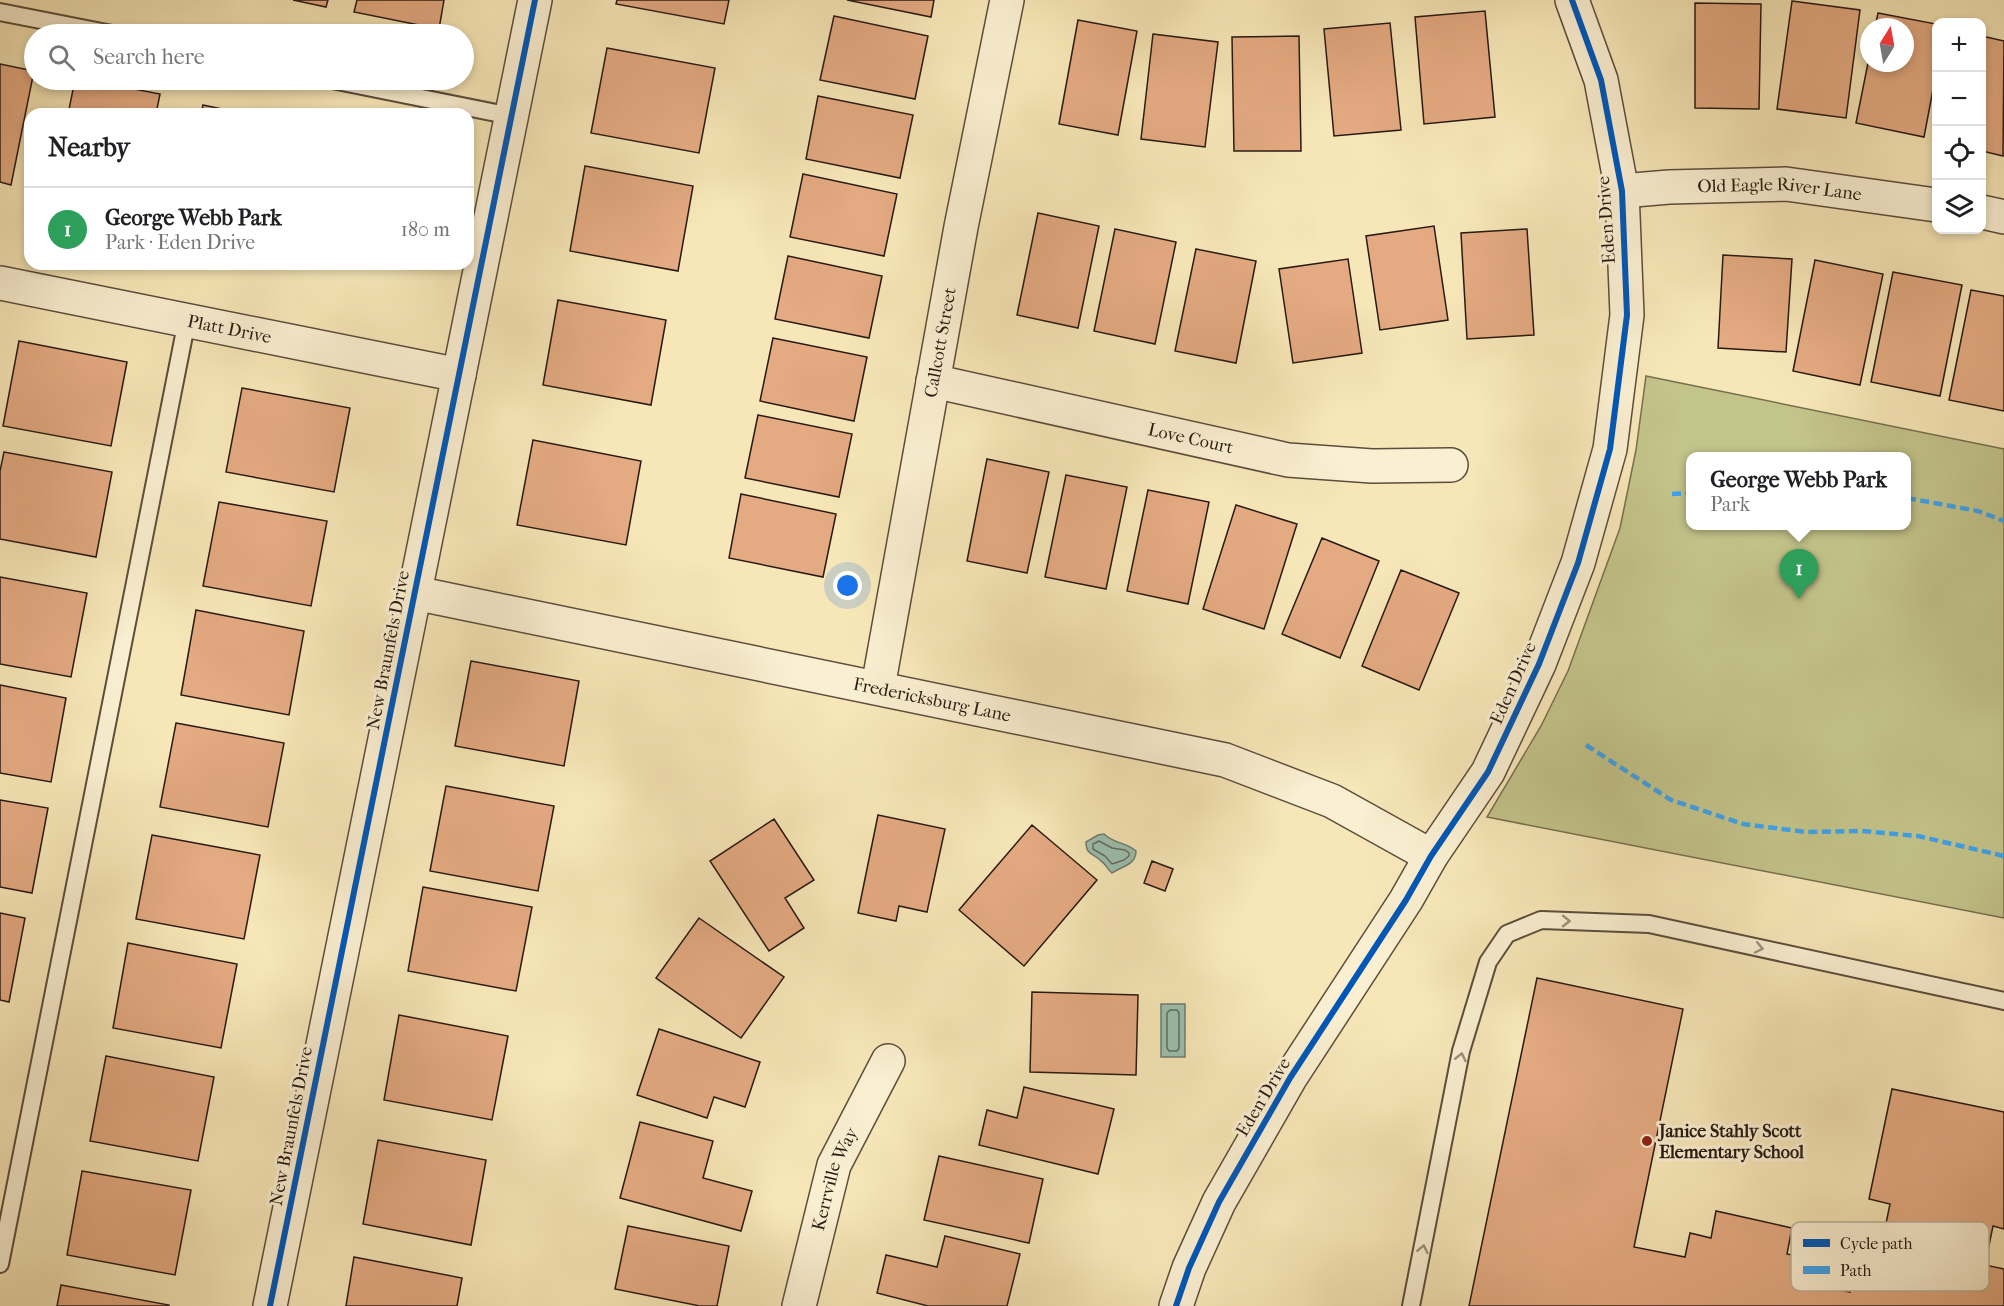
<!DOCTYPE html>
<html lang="en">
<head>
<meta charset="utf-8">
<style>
	body { margin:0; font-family:"IM FELL French Canon",serif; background:#f6f6f6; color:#202124 }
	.controls { position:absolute; right:18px; top:18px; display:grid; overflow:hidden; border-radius:12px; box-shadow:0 3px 9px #0003 }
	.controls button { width:54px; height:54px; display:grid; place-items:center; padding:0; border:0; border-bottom:2px solid #e0e0e0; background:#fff; color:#202124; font:30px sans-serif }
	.compass { position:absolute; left:1860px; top:18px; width:54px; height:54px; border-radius:50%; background:#fff; box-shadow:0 3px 9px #0003; rotate:11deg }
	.you { position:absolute; left:848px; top:586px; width:21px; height:21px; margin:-15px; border:4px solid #fff; border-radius:50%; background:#1a73e8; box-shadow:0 0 0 9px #1a73e833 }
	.badge { display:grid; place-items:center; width:39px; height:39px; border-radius:50%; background:#ea580c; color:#fff; font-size:20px; font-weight:700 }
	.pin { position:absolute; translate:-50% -50px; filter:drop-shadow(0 2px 3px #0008) }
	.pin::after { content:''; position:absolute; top:32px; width:21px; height:18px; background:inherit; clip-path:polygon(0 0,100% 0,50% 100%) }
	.popup { position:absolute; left:1686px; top:452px; width:225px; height:78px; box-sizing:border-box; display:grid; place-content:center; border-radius:12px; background:#fff; filter:drop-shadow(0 2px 4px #0005); font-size:20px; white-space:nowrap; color:#757577 }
	.popup b { font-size:22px; color:#202124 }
	.popup::after { content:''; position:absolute; left:50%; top:100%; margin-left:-12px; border:12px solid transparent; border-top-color:#fff }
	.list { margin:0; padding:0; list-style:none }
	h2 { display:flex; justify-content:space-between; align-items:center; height:78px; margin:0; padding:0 24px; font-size:26px }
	h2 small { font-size:20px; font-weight:400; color:#757577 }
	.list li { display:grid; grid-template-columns:39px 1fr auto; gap:18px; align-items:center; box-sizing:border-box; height:84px; padding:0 24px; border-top:2px solid #e0e0e0 }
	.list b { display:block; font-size:22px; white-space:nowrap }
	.list p { margin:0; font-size:20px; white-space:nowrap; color:#757577 }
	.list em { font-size:20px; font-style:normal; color:#757577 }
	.icon { flex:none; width:33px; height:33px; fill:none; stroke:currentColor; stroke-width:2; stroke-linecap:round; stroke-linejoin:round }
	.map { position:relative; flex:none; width:2004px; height:1306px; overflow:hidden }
	.search { position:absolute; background:#fff; box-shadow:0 3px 9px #0003; left:24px; top:24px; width:450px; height:66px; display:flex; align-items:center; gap:15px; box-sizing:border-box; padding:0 21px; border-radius:33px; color:#757577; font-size:22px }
	.panel { position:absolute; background:#fff; box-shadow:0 3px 9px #0003; left:24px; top:108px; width:450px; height:162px; border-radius:18px }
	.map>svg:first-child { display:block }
</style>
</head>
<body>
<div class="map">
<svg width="2004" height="1306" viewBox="0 0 2004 1306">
	<rect width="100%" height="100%" fill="#f7e7b8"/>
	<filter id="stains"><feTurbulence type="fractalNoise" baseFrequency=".00333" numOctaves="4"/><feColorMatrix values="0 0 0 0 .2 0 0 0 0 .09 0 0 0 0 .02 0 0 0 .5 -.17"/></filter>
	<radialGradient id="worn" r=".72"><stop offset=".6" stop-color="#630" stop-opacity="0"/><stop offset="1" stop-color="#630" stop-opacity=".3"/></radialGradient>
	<!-- green -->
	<path fill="#c3c48a" stroke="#766f4e" stroke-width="1.5" fill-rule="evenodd" d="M1646 376 2004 449V918L1487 817 1541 726 1568 671 1620 528 1636 450ZM1691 456H1907V526H1691Z"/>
	<!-- water -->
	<path fill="#9dc0b0" stroke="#6e7e71" stroke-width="1.5" d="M1104 834C1114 844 1126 842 1136 851 1136 865 1122 866 1112 873 1107 869 1106 864 1101 861 1093 853 1086 855 1086 842L1098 835Z
		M1161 1004H1185V1057H1161Z"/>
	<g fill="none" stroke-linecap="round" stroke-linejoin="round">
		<!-- shore -->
		<path stroke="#626d62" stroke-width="1.5" d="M1099 841 1112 848 1125 850 1129 853V856L1124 860 1112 864 1105 856 1093 849V844Z
			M1170 1010H1177L1179 1013V1048L1177 1051H1169L1167 1048V1013Z"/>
	</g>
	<!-- building -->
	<path fill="#e4aa82" stroke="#281a13" stroke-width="1.5" d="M293 0H328L326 7Z
		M357 0H444L439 29 354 12Z
		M617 0H729L724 24 616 4Z
		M847 0H934L931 17Z
		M1792 1 1860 10 1846 118 1777 109Z
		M1695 3 1761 4 1759 109 1695 108Z
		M1485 11 1495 117 1424 124 1415 17Z
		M1878 13 1936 24V74L1924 137 1856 123 1869 58V63H1905V27H1875Z
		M834 16 928 36 915 99 820 80Z
		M1078 20 1137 31 1118 135 1059 124Z
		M1390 23 1401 130 1334 136 1324 29Z
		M1153 34 1218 42 1205 147 1141 139Z
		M1299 36 1301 151H1234L1232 37Z
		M1982 36 2004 41 2003 156 1982 151Z
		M607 48 715 68 699 153 591 133Z
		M0 64 34 71 11 185 0 182Z
		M75 80H88L160 94 156 114H68Z
		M818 96 913 115 900 178 806 159Z
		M203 105 246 114H201Z
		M585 166 693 186 678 271 570 251Z
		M803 174 897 194 884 256 790 237Z
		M1038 213 1099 226 1078 328 1017 315Z
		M1434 226 1448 320 1380 330 1366 236Z
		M1115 229 1176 242 1155 344 1094 331Z
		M1527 229 1534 335 1467 339 1461 233Z
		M1196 249 1256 261 1236 363 1175 351Z
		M1723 255 1792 259 1786 352 1718 348Z
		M788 256 882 276 869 338 775 319Z
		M1348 259 1362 353 1293 363 1279 269Z
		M1815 260 1883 274 1860 385 1793 371Z
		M1893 272 1962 285 1940 396 1871 382Z
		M1971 290 2004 296V411L1949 400Z
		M558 300 666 320 651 405 543 385Z
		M773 338 867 357 854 421 760 401Z
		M19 341 127 362 111 446 3 426Z
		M242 388 350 408 334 492 226 472Z
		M758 415 852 434 839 497 745 478Z
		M533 440 641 461 626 545 517 525Z
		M4 452 112 472 96 557 0 539V471Z
		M987 459 1049 472 1027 573 967 561Z
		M1066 475 1127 487 1106 589 1045 577Z
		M1148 490 1209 502 1188 604 1127 591Z
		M741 494 836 514 823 577 729 558Z
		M219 502 327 521 311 606 203 586Z
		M1236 505 1297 524 1264 629 1203 609Z
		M1322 538 1379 561 1340 658 1282 634Z
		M1401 570 1459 593 1419 690 1362 666Z
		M0 577 87 593 71 677 0 664Z
		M196 610 304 631 289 715 181 695Z
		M471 661 579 681 564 766 455 746Z
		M0 685 66 698 51 782 0 773Z
		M176 723 284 743 268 827 160 807Z
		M446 786 554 806 538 891 430 871Z
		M0 800 48 808 32 893 0 887Z
		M878 815 945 829 927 912 899 906 896 921 858 913Z
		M774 819 814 880 785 898 804 928 769 951 710 861Z
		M1032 825 1097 880 1024 966 959 910Z
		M152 835 260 855 244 939 136 919Z
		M1152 861 1173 869 1165 891 1144 883Z
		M423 887 532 907 516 991 408 971Z
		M0 913 25 918 9 1002 0 1000Z
		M699 918 784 977 741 1038 656 978Z
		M128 943 237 964 221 1048 113 1028Z
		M1537 978 1683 1009 1634 1247 1685 1257 1690 1233 1711 1238 1716 1211 1792 1228 1787 1254 1807 1258 1802 1282 1850 1292 1861 1239 1882 1243 1890 1204 1869 1199 1892 1089 2004 1112V1229L1993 1226 1985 1265 2004 1269V1306H1469Z
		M1032 992 1138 995 1136 1075 1030 1072Z
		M399 1015 508 1036 492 1120 384 1100Z
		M659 1029 760 1062 745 1107 714 1097 707 1118 637 1095Z
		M106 1056 214 1077 198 1161 90 1141Z
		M1024 1087 1114 1109 1098 1174 979 1145 987 1110 1017 1118Z
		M640 1122 713 1141 703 1178 752 1191 741 1231 620 1198Z
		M378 1140 486 1160 471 1245 363 1224Z
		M939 1156 1043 1179 1029 1243 924 1220Z
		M82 1171 191 1190 175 1275 67 1255Z
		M628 1226 729 1246 717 1306H700L615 1289Z
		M945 1236 1020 1254 1007 1306H928L877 1293 886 1255 937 1267Z
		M354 1257 462 1278 457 1306H346Z
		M61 1285 169 1305V1306H57Z"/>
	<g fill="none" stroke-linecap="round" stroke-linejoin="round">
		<defs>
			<path id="service" d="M0 12 112 34
				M332 80 511 116
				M0 1264 187 320
				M1411 1306 1461 1051 1488 962 1507 934 1541 920 1649 924 2004 1001"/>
			<g id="minor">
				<path id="s1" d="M1622 191 1669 187 1786 184 1936 205"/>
				<path d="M1982 212 2004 217"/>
				<path id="s2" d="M0 283 459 375"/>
				<path id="s3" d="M933 381 1288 460 1372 466 1451 465"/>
				<path id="s4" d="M415 593 1225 760 1332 801 1431 856"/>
				<path id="s5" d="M878 687 961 227 1007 0"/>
				<path d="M270 1306 535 0"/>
				<path id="s6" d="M799 1306 834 1165 888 1061"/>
			</g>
			<path id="tertiary" d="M1176 1306 1189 1268 1219 1202 1290 1078 1406 900 1431 856 1488 772 1539 664 1578 563 1610 449 1627 315 1622 191 1601 80 1572 0"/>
		</defs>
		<!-- service casing -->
		<use href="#service" stroke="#5c4d3c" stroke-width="20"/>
		<!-- minor casing -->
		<use href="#minor" stroke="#5c4d3c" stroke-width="36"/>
		<!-- tertiary casing -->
		<use href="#tertiary" stroke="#5c4d3c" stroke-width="36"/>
		<!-- service -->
		<use href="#service" stroke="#faefd1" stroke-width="16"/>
		<!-- minor -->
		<use href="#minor" stroke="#faefd1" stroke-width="33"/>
		<!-- tertiary -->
		<use href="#tertiary" stroke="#faefd1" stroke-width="33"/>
		<!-- quiet -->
		<path stroke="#3ea2ea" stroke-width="4.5" stroke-dasharray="9 4.5" stroke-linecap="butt" d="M1672 494 1691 493
			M1907 498 1978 511 2004 521
			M1586 745 1671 800 1743 824 1806 832 1862 831 1918 836 2004 856"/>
		<defs>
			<path id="cycleway" d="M270 1306 535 0
				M1176 1306 1189 1268 1219 1202 1290 1078 1406 900 1431 856 1488 772 1539 664 1578 563 1610 449 1627 315 1622 191 1601 80 1572 0"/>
		</defs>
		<!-- cycleway casing -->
		<use href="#cycleway" stroke="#faefd1" stroke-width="10"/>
		<!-- cycleway -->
		<use href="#cycleway" stroke="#0057b8" stroke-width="6"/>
	</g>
	<!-- one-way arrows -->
	<defs><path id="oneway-chevron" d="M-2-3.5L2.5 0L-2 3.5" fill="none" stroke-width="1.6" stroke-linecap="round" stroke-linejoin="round" transform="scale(1.5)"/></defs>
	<g stroke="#9c8f7c">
		<use href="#oneway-chevron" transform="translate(1566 921) rotate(1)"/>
		<use href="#oneway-chevron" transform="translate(1759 948) rotate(12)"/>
		<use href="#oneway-chevron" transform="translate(1461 1057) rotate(-77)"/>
		<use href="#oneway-chevron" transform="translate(1423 1249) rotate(-78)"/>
	</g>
	<!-- markers -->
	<circle fill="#8f2418" stroke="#faefd1" stroke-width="2" cx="1647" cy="1141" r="6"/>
	<g text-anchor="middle" stroke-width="6" stroke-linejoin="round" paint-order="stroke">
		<!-- street labels -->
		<g font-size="18" fill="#281a13" stroke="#faefd1">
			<text dy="6" stroke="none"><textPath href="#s1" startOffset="158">Old Eagle River Lane</textPath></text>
			<text transform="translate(1606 220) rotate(-94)" y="6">Eden Drive</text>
			<text dy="6" stroke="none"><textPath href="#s2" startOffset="234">Platt Drive</textPath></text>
			<text dy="6" stroke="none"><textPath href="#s5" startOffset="350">Callcott Street</textPath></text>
			<text dy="6" stroke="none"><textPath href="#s3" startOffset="264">Love Court</textPath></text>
			<text transform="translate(388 650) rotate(-79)" y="6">New Braunfels Drive</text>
			<text transform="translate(1513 683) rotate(-66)" y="6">Eden Drive</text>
			<text dy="6" stroke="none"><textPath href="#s4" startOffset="528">Fredericksburg Lane</textPath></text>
			<text transform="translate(1263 1097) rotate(-59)" y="6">Eden Drive</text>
			<text transform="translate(291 1126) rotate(-79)" y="6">New Braunfels Drive</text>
			<text dy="6" stroke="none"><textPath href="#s6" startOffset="132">Kerrville Way</textPath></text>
		</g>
		<!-- poi labels -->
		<g font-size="18" font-weight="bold" fill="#281a13" stroke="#faefd1" text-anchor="start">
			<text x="1659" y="1137">Janice Stahly Scott<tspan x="1659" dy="21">Elementary School</tspan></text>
		</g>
	</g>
	<!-- legend -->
	<rect x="1791" y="1222" width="198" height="69" rx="9" fill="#faefd1" stroke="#bbaf98" stroke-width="1.5"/>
	<rect x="1803" y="1239" width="27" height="8" fill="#0057b8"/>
	<rect x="1803" y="1266" width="27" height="8" fill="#3ea2ea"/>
	<g font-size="16" fill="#281a13">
		<text x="1840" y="1249">Cycle path</text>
		<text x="1840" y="1276">Path</text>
	</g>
	<rect width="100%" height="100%" filter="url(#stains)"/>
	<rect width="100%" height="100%" fill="url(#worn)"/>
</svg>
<div class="controls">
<button>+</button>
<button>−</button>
<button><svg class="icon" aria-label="locate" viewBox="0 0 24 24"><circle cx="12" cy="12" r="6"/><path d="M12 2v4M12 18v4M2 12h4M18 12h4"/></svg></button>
<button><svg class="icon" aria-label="layers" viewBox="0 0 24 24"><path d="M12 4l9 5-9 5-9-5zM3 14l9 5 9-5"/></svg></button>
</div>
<svg class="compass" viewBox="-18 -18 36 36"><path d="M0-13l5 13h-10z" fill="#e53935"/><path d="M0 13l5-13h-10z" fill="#757577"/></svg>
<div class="you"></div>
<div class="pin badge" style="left:1799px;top:599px;background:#2e9e5b">1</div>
<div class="popup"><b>George Webb Park</b>Park</div>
<div class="search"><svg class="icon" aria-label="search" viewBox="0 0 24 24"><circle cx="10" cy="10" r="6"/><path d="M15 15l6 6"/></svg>Search here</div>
<section class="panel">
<h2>Nearby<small></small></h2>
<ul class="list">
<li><span class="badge" style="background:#2e9e5b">1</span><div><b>George Webb Park</b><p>Park · Eden Drive</p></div><em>180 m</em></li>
</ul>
</section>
</div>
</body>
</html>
